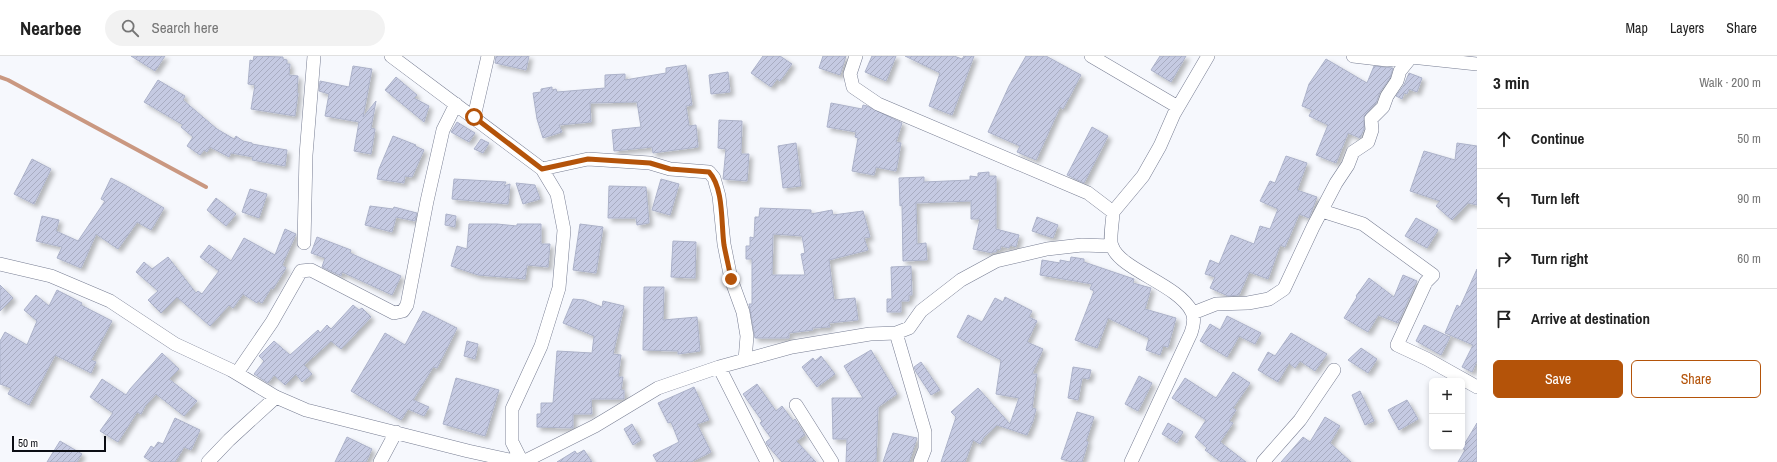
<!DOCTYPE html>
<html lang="en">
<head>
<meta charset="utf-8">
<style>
	body { margin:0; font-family:"Archivo Narrow",sans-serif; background:#f2f2f2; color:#222 }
	.controls { position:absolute; right:12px; bottom:12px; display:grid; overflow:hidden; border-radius:6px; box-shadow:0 2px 6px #0003 }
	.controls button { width:36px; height:36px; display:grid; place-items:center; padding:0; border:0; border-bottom:1px solid #e0e0e0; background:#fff; color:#222; font:20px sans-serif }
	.scale { position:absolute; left:12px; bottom:10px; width:94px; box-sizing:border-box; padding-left:4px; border:2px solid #0b0d14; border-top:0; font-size:11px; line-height:14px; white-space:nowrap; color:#0b0d14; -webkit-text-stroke:3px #fff; paint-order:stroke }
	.stop { position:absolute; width:12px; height:12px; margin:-9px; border:3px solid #b45309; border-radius:50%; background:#fff }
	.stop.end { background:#b45309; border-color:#fff; box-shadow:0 1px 4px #0008 }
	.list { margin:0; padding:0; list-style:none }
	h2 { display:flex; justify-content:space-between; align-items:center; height:52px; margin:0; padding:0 16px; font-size:17px }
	h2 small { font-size:13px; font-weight:400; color:#767676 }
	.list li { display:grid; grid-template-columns:26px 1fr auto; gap:12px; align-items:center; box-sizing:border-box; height:60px; padding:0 16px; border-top:1px solid #e0e0e0 }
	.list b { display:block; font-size:15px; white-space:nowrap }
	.list em { font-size:13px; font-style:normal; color:#767676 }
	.actions { display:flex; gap:8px; padding:12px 16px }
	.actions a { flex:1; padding:9px 0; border:1px solid #b45309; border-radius:6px; text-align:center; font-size:14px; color:#b45309 }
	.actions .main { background:#b45309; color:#fff }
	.icon { flex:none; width:22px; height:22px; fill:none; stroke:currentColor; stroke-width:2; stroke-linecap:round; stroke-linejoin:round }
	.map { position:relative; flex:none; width:1477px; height:406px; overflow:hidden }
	header { display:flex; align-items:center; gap:24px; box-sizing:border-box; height:56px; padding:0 20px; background:#fff; border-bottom:1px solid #e0e0e0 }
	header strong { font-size:19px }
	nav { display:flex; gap:22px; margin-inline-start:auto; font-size:14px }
	.search { width:280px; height:36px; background:#f2f2f2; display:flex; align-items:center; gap:10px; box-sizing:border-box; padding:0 14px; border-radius:22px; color:#767676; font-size:15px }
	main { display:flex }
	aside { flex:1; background:#fff }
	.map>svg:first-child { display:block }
</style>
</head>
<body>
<header>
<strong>Nearbee</strong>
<div class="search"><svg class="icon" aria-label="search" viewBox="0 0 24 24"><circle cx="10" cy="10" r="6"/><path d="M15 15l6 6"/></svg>Search here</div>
<nav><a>Map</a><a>Layers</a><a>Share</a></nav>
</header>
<main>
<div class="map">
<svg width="1477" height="406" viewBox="0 0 1477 406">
	<defs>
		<pattern id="building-hatch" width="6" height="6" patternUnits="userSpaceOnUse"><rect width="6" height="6" fill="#c5cae2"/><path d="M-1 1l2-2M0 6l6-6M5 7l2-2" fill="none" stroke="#a8acc1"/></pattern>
		<filter id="shadow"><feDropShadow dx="3.5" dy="3.5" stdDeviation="2" flood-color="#0004"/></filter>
	</defs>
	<rect width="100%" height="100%" fill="#f6f8fd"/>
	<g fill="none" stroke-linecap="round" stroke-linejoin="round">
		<!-- stream -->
		<path stroke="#ca9881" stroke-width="4" d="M0 21 8 24 206 131"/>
	</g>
	<!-- building -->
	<path fill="url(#building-hatch)" stroke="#acb2c9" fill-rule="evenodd" filter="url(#shadow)" d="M131 0H165L155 15Z
		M254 0 283 1V3L287 4V8H290L289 19 298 20 297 37H298L295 60 251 53 255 29 248 28 250 4 253 5Z
		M496 0H529L526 14 495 7Z
		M763 0H780L792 8 780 25 777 23 771 31 751 17Z
		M823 0H846L840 19 819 12Z
		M872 0H896L886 25 865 16Z
		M905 0H954L962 3 964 0H974L952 59 929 50 940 17Z
		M1026 0H1046L1081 19 1063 53 1060 51 1036 104 1017 96 1020 90 988 76 1009 30Z
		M1160 0H1186L1171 26 1151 14Z
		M1326 3 1367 27 1374 10 1393 12 1390 22 1380 36 1376 47 1364 60V73L1360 82 1348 77 1336 107 1316 99 1328 69 1309 60 1312 54 1302 50 1309 28Z
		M686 9 692 49 686 50 689 70 696 69 698 91 653 97 652 91 614 95 612 74 641 71 637 46 590 47 591 66 559 69 562 76 543 82 537 63 533 37 541 36V33L552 31V34L556 33 557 36 605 32V19L625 18V24L666 17V12Z
		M353 10 372 13 363 61 376 45 371 72 375 73 371 98 354 95 359 66 325 60 329 38 319 35 320 25 349 31Z
		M728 16 730 36 711 38 709 19Z
		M1409 17 1422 22 1417 36 1409 33 1407 38 1404 37 1402 43 1396 40 1404 29Z
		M396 21 417 39 414 42 429 50 424 66 385 34Z
		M158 24 185 40 183 44 217 73 234 83 236 80 243 85 252 87V88L287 94 285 110 252 104 253 101 231 97 229 101 210 91 207 96 204 94 200 99 187 90 193 81 181 71 183 69 144 46Z
		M831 47 862 53 863 49 867 50 902 67 896 86 901 87 896 115 876 111 874 119 852 115 858 82 855 81 856 76 827 71Z
		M719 64 742 65 741 98H749L747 125 723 123 726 93 718 92Z
		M457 66 475 77 469 86 451 76Z
		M1092 71 1108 80 1084 127 1067 119Z
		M393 80 416 89 415 90 424 94 412 121 405 120 404 127 377 123 379 113Z
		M481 83 489 87 483 97 474 93Z
		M796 87 801 130 783 132 778 90Z
		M1457 87 1477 90V149L1468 147 1452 164 1436 150 1440 145 1410 135 1424 95 1455 104Z
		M1286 100 1307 107 1297 134 1317 141 1309 162 1299 158 1285 191 1280 189 1268 223 1249 216 1239 239 1228 240 1210 232 1215 221 1205 218 1210 204 1219 208 1231 179 1254 188 1260 170 1270 173 1278 153 1260 145 1270 125 1275 127Z
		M32 103 51 113 34 148 14 138Z
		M989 116V120H996V173L1019 179 1016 191 1010 189 1009 192 1001 190 1000 194 997 193 996 196H992V197L973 193 980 163H971V145L916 147 917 188 926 187 927 204 903 205 902 149 900 150 899 122 924 121V126L970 124V120L978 121V117Z
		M111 122 125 129 164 152 151 174 137 166 118 193 96 178 81 212 57 202 62 191 36 185 42 160 59 164 56 175 78 185 105 145 101 143Z
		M454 123 506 126 504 130 510 128 508 148 452 143Z
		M661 123 679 128 670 159 652 154Z
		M516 127 535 129 540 143 523 148Z
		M609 130 646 131 649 167 637 169 636 162H608Z
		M250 133 267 138 259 162 242 156Z
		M216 142 236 158 226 170 207 154Z
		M370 150 393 153 394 151 417 157 415 165 396 161 392 176 365 169Z
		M760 152 811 154V158L832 154 833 159 863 155 870 181 864 182 868 194 829 204 834 244 855 242 858 264 829 267 830 271 812 272 813 274 789 277V282H755L749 248H752V203H746V190H750V181L754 182 755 161H759ZM773 178 802 180 805 197 801 198 805 219H772Z
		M446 158 456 160 455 171 445 169Z
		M1037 161 1058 169 1053 182 1032 175Z
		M1416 162 1438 174 1427 192 1405 180Z
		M469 168H497L517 170V168H541V188H550L548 211 527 209 525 223 478 219 451 210 457 190 467 193Z
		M580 168 603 171 596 217 573 214Z
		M285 173 296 178 282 209 286 212 273 233 271 232 262 247 258 245 257 247 243 238 233 252 229 249 210 270 177 241 161 257 148 244 158 235 136 216 144 206 152 213 168 201 196 237 198 235 202 238 219 215 200 201 209 189 231 205 244 182 275 199Z
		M317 181 351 194 350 197 401 220 392 239 342 216 341 220 322 211 325 202 311 197Z
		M673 185 696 186 695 222 671 221Z
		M1071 201 1084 203V206L1134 223 1133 227 1151 232 1145 253 1176 262 1168 291 1163 290 1160 299 1146 294 1149 282 1108 262 1097 292 1075 284 1094 235 1090 233 1092 228 1040 219 1042 204 1060 207V204L1070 206Z
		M911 210 912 239H909V245H901V256H887V243H892L891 211Z
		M1477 213V305L1472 316 1462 311 1473 289 1445 277 1457 249 1460 251Z
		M1403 219 1417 225 1398 267 1378 259 1368 276 1344 262 1357 241 1356 240 1369 222 1394 241Z
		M0 229 13 242 0 255Z
		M644 231H664L663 264 697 261 700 295 678 298V295L643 294Z
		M57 234 82 247 81 249 112 265 91 304 96 306 91 317 55 299 29 349 8 338 11 332 0 328V285L5 276 27 289 37 265 24 254 36 239 49 250Z
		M1005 241 1032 255 1029 261 1037 265 1027 286 1043 293 1032 318H1037L1032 352 1036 353 1033 365 1027 379 997 369 984 381 980 388 973 384 965 406H941L956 361 951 356 978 332 1010 368 1019 342 996 338 1001 304 957 281 968 259 982 266 995 242 1003 246Z
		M573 243 584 244 602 251 603 245 624 250 613 298 621 299 618 321H623L621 334H624V343H591L592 358H573V372L537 371V358H541V347H553L557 295 592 297 594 280 563 267Z
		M353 249 359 254 362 252 371 261 341 293 331 285 304 309 312 318 302 326 296 318 285 329 274 319 268 327 254 318 264 305 259 300 274 285 290 299 318 274 320 277 327 269 331 273Z
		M423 255 457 272 437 312 433 311 413 344 429 351 424 360 408 353 401 364 351 335 385 277 405 289Z
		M1227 260 1261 277 1255 288 1239 280 1227 301 1200 285 1210 268 1220 274Z
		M1424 269 1450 281 1441 299 1416 285Z
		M1291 277 1327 298 1315 315 1300 305 1295 312 1289 307 1278 326 1258 314 1268 296 1275 300Z
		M467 285 478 288 475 303 464 300Z
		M1361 292 1377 303 1368 317 1348 304Z
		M871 294 897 338 878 351 876 406H846L847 383H833L832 342H863L844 310Z
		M162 297 179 313 169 323 197 345 184 360 156 338 145 350 141 358 137 356 118 386 100 375 113 357 90 341 102 323 126 339 130 333Z
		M821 300 835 318 817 331 802 311 813 302 815 305Z
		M921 306 940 334 931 339 916 316 914 311Z
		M1073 311 1091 314 1089 323 1082 322 1078 344 1068 342Z
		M1233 316 1250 327 1233 352 1236 354 1229 365 1233 367 1220 386 1246 406H1221L1205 394 1207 392 1195 381 1206 364 1172 342 1185 322 1216 342Z
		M1139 320 1152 327 1138 355 1125 348Z
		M456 322 499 334 485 380 443 368Z
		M757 328 776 355 782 350 793 365 795 363 805 379 796 385 816 406H782L768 390 766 386 771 382 760 367 762 365 743 338Z
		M694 331 709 364 697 368 711 396 691 406H657L653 399 679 386 671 366 668 367 658 347Z
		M1360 335 1374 365 1365 369 1352 339Z
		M1407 344 1418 363 1399 374 1388 354Z
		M1077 356 1094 361 1086 385 1088 386 1082 406H1072L1061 403Z
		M1325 361 1340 370 1330 387 1351 406H1281L1303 381 1310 386Z
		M175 362 200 374 191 394 184 391 175 406H152L144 401 151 390 154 392 158 386 163 388Z
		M1168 367 1183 376 1177 387 1162 378Z
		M1477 367V406H1458L1465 394 1462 392Z
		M632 368 641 384 633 389 624 373Z
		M893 377 917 382 909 406H883Z
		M347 381 372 393 366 406H335Z
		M60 385 82 398 77 406H47Z
		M584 394 592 406H557L575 395 577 398Z"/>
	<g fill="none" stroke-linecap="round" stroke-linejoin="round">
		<defs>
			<path id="street" d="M391 0 542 113 557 138 564 174 559 232 541 290 512 353V386L522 406
				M856 0 850 18 853 31 878 48 1088 137 1113 156C1113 164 1109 184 1112 190 1120 214 1178 228 1192 256 1195 262 1193 271 1191 277L1131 406
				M1091 0 1178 51
				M1353 0 1387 4 1411 1 1477 8
				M474 61 488 0
				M542 113 588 103 650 107 670 113 709 116 714 122 719 140 724 188 731 223 743 256 747 280 745 304
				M1322 155 1363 168 1433 219 1426 226 1397 289 1427 303 1477 331
				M1113 156 1143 120 1160 90 1174 58 1208 0
				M304 187 306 99 314 0
				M0 208 51 220 110 245 175 288 231 314 276 341 306 354 468 395 519 406
				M1193 257 1216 248 1248 247 1269 243 1284 233 1313 171 1336 127 1348 109 1353 96 1368 86 1372 74 1371 63 1383 51 1387 40 1397 25 1400 15 1412 0
				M896 277 925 376V393L920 406
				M719 311 767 406
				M237 317 272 266 301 215 311 214 394 257 403 255 407 249 427 145 443 74 456 48
				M796 349 832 406
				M208 406 229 384 276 341
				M380 406 396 376
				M523 406 595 370 658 332 719 311 792 291 870 278 896 277 909 272 921 255 961 224 996 205 1047 193 1082 189 1111 190
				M1263 406 1300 364 1334 314"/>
		</defs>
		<!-- street casing -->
		<use href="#street" stroke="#777d92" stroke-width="14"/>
		<!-- street -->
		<use href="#street" stroke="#fff" stroke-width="13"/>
	</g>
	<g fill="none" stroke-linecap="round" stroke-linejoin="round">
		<!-- route -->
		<path stroke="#b45309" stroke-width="5" d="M474 61 542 113 588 103 650 107 670 113 709 116C724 132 721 168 724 189 726 200 729 211 731 223"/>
	</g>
</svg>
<div class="controls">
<button>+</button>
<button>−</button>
</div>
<div class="scale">50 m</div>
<div class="stop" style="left:474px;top:61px"></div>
<div class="stop end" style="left:731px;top:223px"></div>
</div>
<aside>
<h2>3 min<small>Walk · 200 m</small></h2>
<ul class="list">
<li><svg class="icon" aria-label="ahead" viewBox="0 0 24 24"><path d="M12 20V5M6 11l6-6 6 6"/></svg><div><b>Continue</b></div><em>50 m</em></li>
<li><svg class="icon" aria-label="left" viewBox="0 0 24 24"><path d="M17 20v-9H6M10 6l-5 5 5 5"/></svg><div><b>Turn left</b></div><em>90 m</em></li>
<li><svg class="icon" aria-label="right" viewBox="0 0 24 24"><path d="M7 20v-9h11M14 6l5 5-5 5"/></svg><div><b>Turn right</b></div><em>60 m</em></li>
<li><svg class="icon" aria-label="arrive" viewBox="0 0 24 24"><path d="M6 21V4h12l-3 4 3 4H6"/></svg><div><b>Arrive at destination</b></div></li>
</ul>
<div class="actions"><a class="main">Save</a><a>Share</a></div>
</aside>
</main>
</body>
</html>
